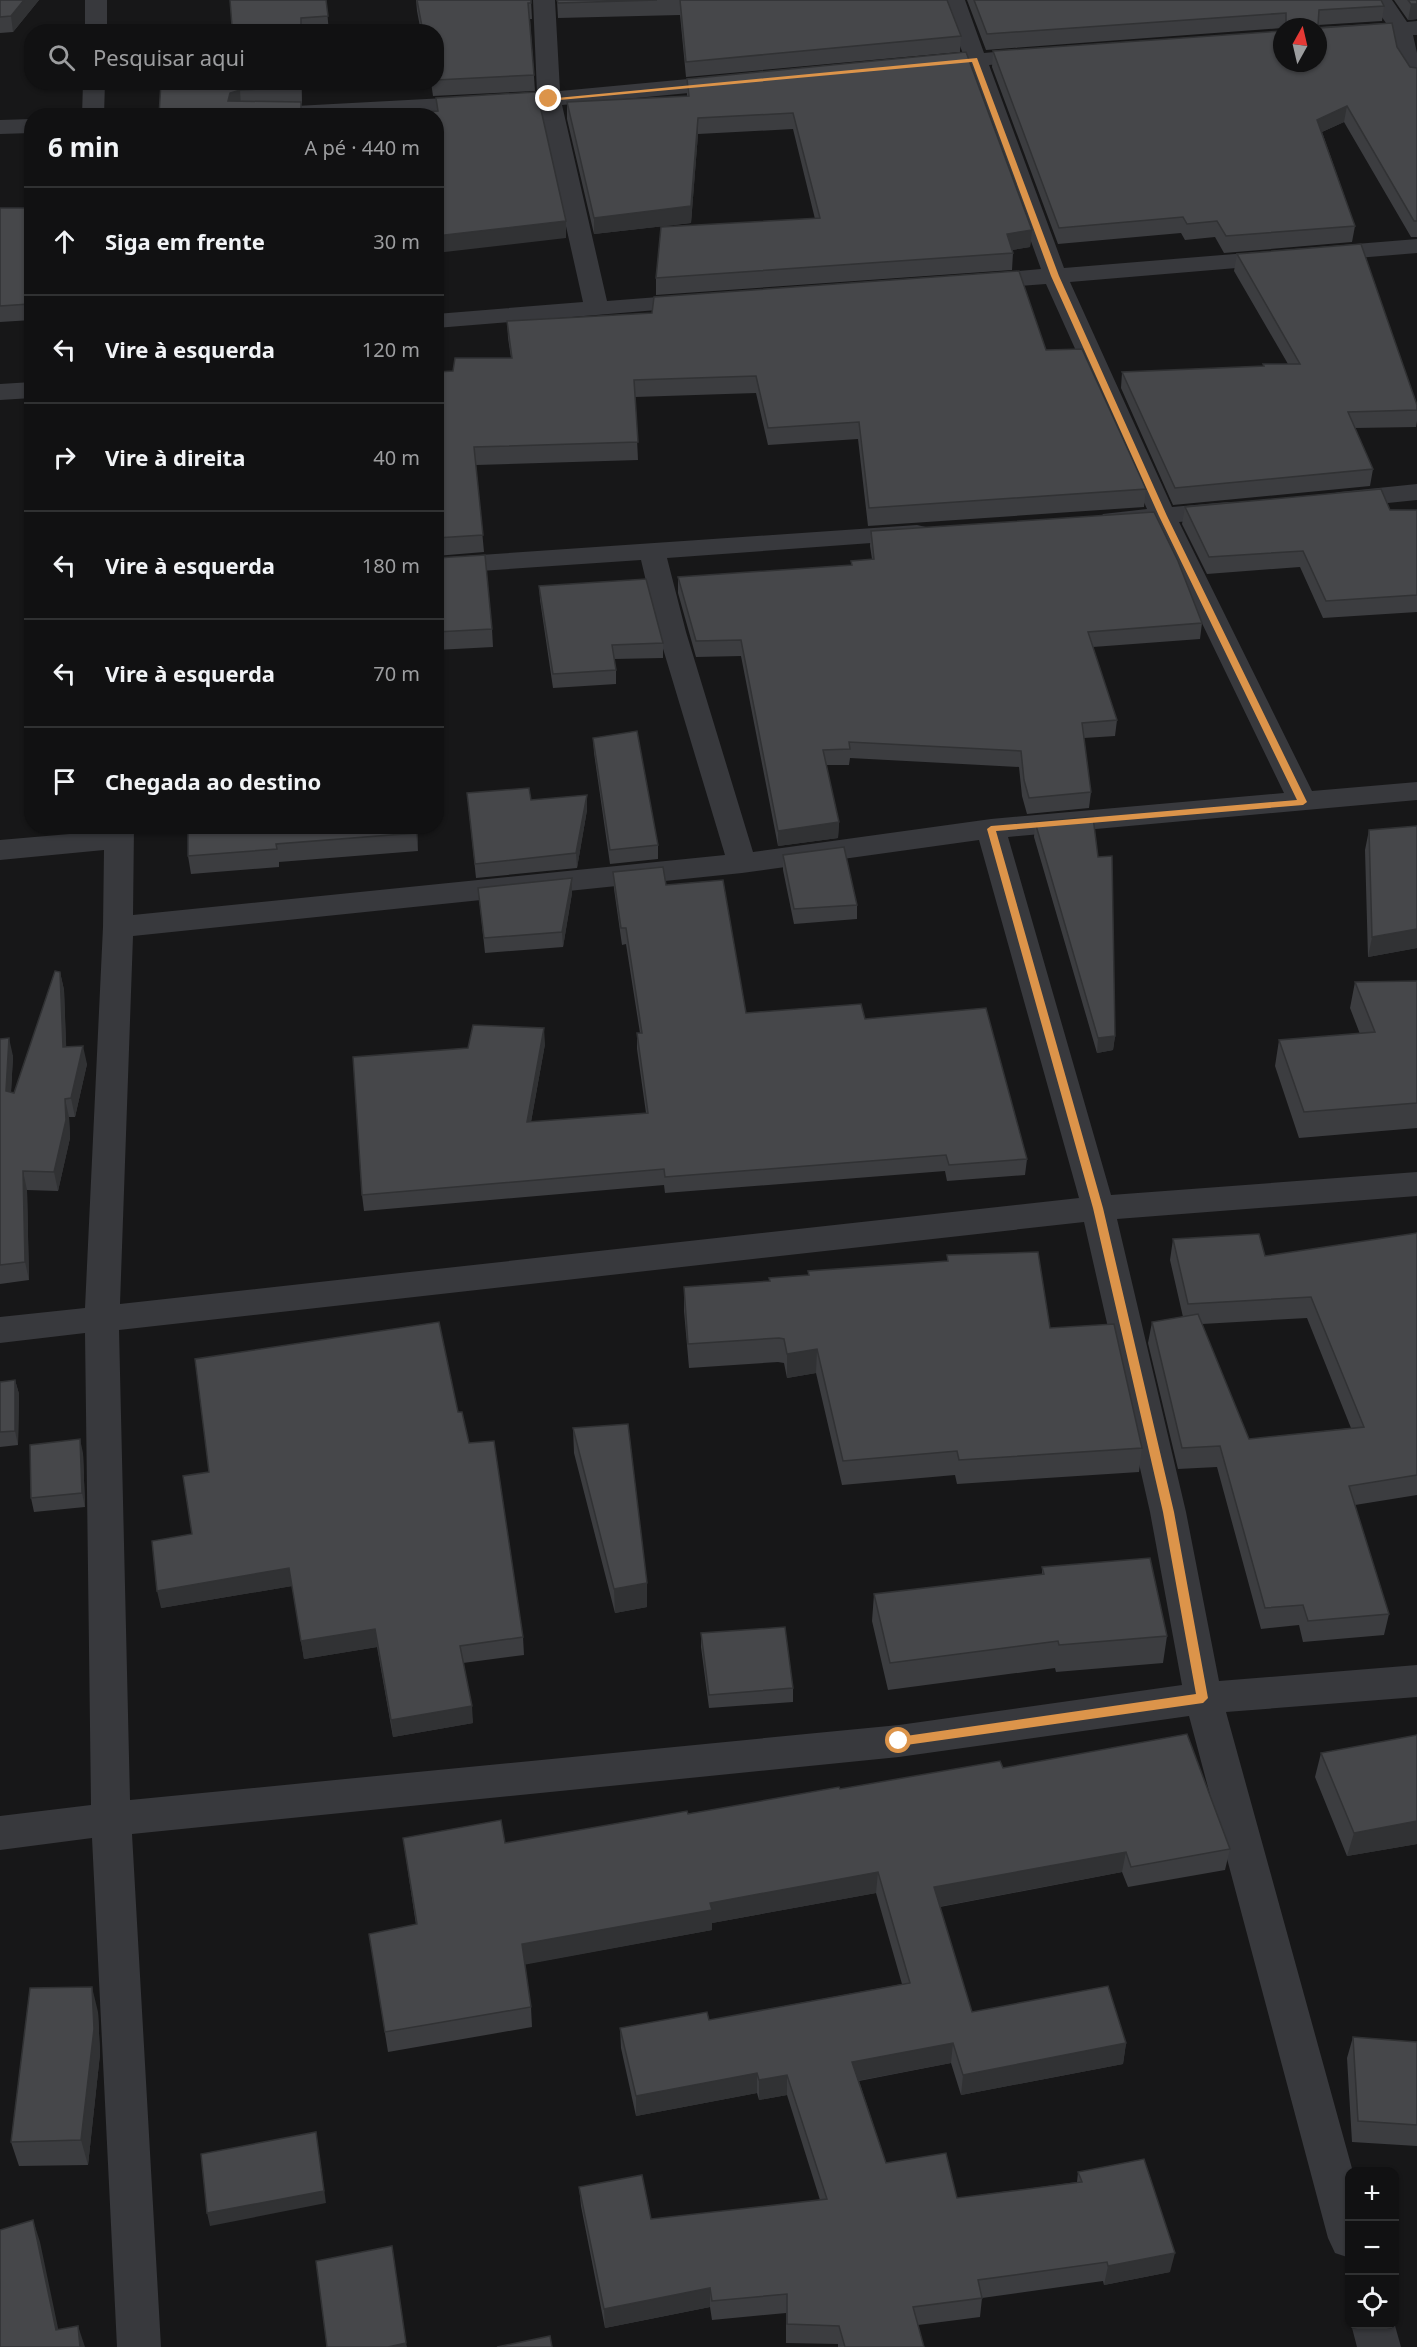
<!DOCTYPE html>
<html lang="pt">
<head>
<meta charset="utf-8">
<style>
	body { margin:0; font-family:"Noto Sans",sans-serif; background:#1e1f20; color:#f1f3f6 }
	.controls { position:absolute; right:18px; bottom:18px; display:grid; overflow:hidden; border-radius:12px; box-shadow:0 2px 4px #0004 }
	.controls button { width:54px; height:54px; display:grid; place-items:center; padding:0; border:0; border-bottom:2px solid #303132; background:#111112; color:#f1f3f6; font:30px sans-serif }
	.compass { position:absolute; left:1273px; top:18px; width:54px; height:54px; border-radius:50%; background:#111112; box-shadow:0 2px 4px #0004; rotate:8deg }
	.stop { position:absolute; width:18px; height:18px; margin:-14px; border:4px solid #dc944a; border-radius:50%; background:#fff }
	.stop.end { background:#dc944a; border-color:#fff; box-shadow:0 2px 6px #0008 }
	.list { margin:0; padding:0; list-style:none }
	h2 { display:flex; justify-content:space-between; align-items:center; height:78px; margin:0; padding:0 24px; font-size:26px }
	h2 small { font-size:20px; font-weight:400; color:#9c9d9f }
	.list li { display:grid; grid-template-columns:39px 1fr auto; gap:18px; align-items:center; box-sizing:border-box; height:108px; padding:0 24px; border-top:2px solid #303132 }
	.list b { display:block; font-size:22px; white-space:nowrap }
	.list em { font-size:20px; font-style:normal; color:#9c9d9f }
	.icon { flex:none; width:33px; height:33px; fill:none; stroke:currentColor; stroke-width:2; stroke-linecap:round; stroke-linejoin:round }
	.map { position:relative; flex:none; width:1417px; height:2347px; overflow:hidden }
	.search { position:absolute; background:#111112; box-shadow:0 2px 4px #0004; left:24px; top:24px; width:420px; height:66px; display:flex; align-items:center; gap:15px; box-sizing:border-box; padding:0 21px; border-radius:24px; color:#9c9d9f; font-size:22px }
	.panel { position:absolute; background:#111112; box-shadow:0 2px 4px #0004; left:24px; top:108px; width:420px; height:726px; border-radius:24px }
	.map>svg:first-child { display:block }
</style>
</head>
<body>
<div class="map">
<svg width="1417" height="2347" viewBox="0 0 1417 2347">
	<rect width="100%" height="100%" fill="#171718"/>
	<g fill="none" stroke-linecap="round" stroke-linejoin="round">
		<!-- street -->
		<path fill="#38393d" fill-rule="evenodd" d="M85 0H107V32H85Z
			M533 0H555L560 91 731 75 739 77 742 82 739 87 731 89 562 105 607 301 697 294 706 296 709 301 706 306 436 328V314L583 302 539 106 373 116H231L234 111 242 109 537 93Z
			M943 0H965L984 53 1036 48 1044 50 1047 55 1044 60 989 65 1064 268 1417 239V253L1070 282 1172 507 1228 502 1237 504 1241 510 1237 516 1179 522 1312 791 1417 782V800L1008 837 1111 1195 1417 1172V1196L1117 1219 1186 1512 1219 1681 1417 1665V1697L1226 1712 1353 2172H1350V2258L1335 2253 1328 2238 1189 1716 899 1757 132 1834 161 2347H117L92 1838 0 1850V1816L91 1805 85 1333 0 1343V1317L85 1308 103 927 104 850 0 860V840L104 831V826H134L133 915 725 855 658 632 641 560 436 574V558L917 525 926 527 930 533 926 539 667 558 686 632 753 852 991 819 1284 793 1154 524 1112 528 1103 526 1099 520 1103 514 1147 509 1046 284 976 289 967 287 964 282 967 277 976 275 1041 269 968 67 926 71 918 69 915 64 918 59 963 54ZM979 840 1079 1198 120 1304 133 936 742 873ZM1084 1222 1150 1512 1182 1685 899 1725 130 1800 119 1330Z
			M1370 0H1392L1407 22 1417 21V35H1413L1417 53V83L1409 81 1397 62 1391 36 1318 41V27L1386 23Z
			M83 82H105L104 116H82Z
			M32 119V133L0 134V120Z
			M32 382V398L0 400V384Z
			M1417 484V500L1339 508 1330 506 1326 500 1330 494 1339 492Z
			M1394 2322 1401 2347H1357L1351 2324H1394Z"/>
	</g>
	<!-- wall -->
	<path fill="#3c3d40" fill-rule="evenodd" d="M0 0H39L13 32 0 33Z
		M326 0 329 32H163L232 26Z
		M416 0H531L532 19H530L535 91 433 96 431 82H436V32H421L417 11Z
		M557 0H947L961 36 960 52 686 77 680 15 558 18Z
		M967 0H1381L1384 6 1382 21 1318 25 1320 28 1397 47 1410 67 1417 68V237H1411L1344 122 1322 132 1355 226 1352 242 1224 253 1215 237 1185 240 1181 233 1058 244 992 67 993 51 1282 31 1318 27H1282V28L986 50Z
		M1394 0H1417V19L1408 20Z
		M966 52 1032 230 1030 247 1012 250 1013 253 1012 270 656 295V278L815 219 793 129 698 134 691 223 594 234 567 119V102L687 96V79Z
		M161 82H302V103L301 104 302 116Z
		M0 208H32V320L0 322Z
		M1237 254 1417 405V421L1416 427 1355 428 1373 469 1370 486 1173 505 1121 388 1122 372 1263 366V364H1288L1234 271Z
		M507 321 1046 350 1146 489 1144 507 868 526 858 439 768 445 756 393 635 397 638 460 476 465 484 552 436 556V372L453 371 511 358 508 338Z
		M1185 507 1417 510V612L1323 618 1300 567 1207 574 1182 524Z
		M871 531 1202 623 1200 639 1093 647 1117 720 1115 736 1084 738 1091 792 1089 808 1027 814 1022 796 1019 767 850 758 849 765H826L839 822 838 838 778 846 741 656 696 657 678 593V577L851 565V561L872 559 870 546Z
		M436 558 492 629 493 647 436 650Z
		M539 586 663 643V658L614 659 616 670V684L553 688 540 600Z
		M593 738 658 845V859L610 864 594 753Z
		M467 793 531 800 587 795V810L577 868 476 878Z
		M1035 822 1115 1036 1113 1050 1097 1053 1034 837Z
		M417 826 418 851 279 862V867L191 874 188 856Z
		M1417 826V948L1368 957 1365 850 1369 830Z
		M783 855 857 905V919L794 924 783 870Z
		M613 872 666 885 746 1013 865 1019 1027 1159 1025 1175 947 1181 945 1171 665 1193 664 1185 364 1211 362 1195 545 1044 531 1122 646 1113 637 1049V1033H640L626 944 622 945 614 889Z
		M572 878V893L563 947 485 953 478 888Z
		M60 972 64 990 66 1047 87 1064 75 1117H69L70 1138 58 1191 27 1190 29 1280 0 1284V1039L13 1056 11 1092 14 1093Z
		M1417 981V1128L1299 1138 1275 1066 1279 1040 1360 1034 1350 1008 1355 982Z
		M1417 1233V1495L1355 1505 1389 1614 1384 1635 1303 1642 1299 1625 1261 1629 1217 1467 1178 1469 1148 1343 1152 1322 1183 1317 1170 1260 1173 1239 1265 1256ZM1307 1318 1351 1428 1249 1439 1202 1324Z
		M947 1255 1050 1328 1142 1448 1139 1472 957 1484 955 1475 842 1485 816 1373 787 1378 784 1363 778 1362 689 1368 684 1311V1287L769 1281V1278L808 1275V1271L947 1262Z
		M15 1380 19 1394 18 1445 0 1447V1382Z
		M573 1428 647 1607 615 1613 574 1453Z
		M469 1443 523 1637 524 1655 463 1663 473 1723 393 1737 377 1647 304 1659 292 1586 161 1608 192 1534 209 1472Z
		M83 1453 85 1507 34 1512 31 1498Z
		M1042 1567 1167 1636 1163 1663 1056 1672 1055 1668 888 1690 872 1621 874 1594 1042 1574Z
		M701 1633 793 1688V1702L709 1708 701 1647Z
		M1417 1735V1844L1347 1856 1315 1777 1321 1753Z
		M1003 1768 1230 1849 1225 1870 1128 1887 1122 1872 940 1907 972 2012 1126 2043 1123 2064 961 2095 951 2063 859 2081 886 2163 957 2198 1077 2182 1078 2172 1170 2272 1104 2285 1103 2281 982 2298 980 2317 918 2325 924 2347H838V2344L786 2343V2313L712 2320 710 2307 605 2328 581 2206 579 2187 651 2219 820 2200 787 2095 759 2100 757 2093 636 2116 621 2048 620 2028 709 2020 902 1984 876 1893 712 1923V1930L525 1964 531 2007 532 2027 388 2052 369 1934 416 1925 403 1838 505 1843 840 1789Z
		M98 2012 100 2054 88 2165 19 2166 11 2142Z
		M1353 2037 1417 2042V2146L1352 2142 1347 2058Z"/>
	<!-- shaded-wall -->
	<path fill="#313234" d="M24 0H39L13 32 11 16Z
		M1411 4H1417V19L1408 20Z
		M301 82H302V103L301 87Z
		M240 90 241 107 228 101 230 93Z
		M1347 106 1344 122 1315 135 1317 120Z
		M698 118V134L691 223 594 234V218Z
		M566 221V238L436 253V236Z
		M1032 230 1030 247 1005 251 1007 234Z
		M31 258 32 261V318L29 304Z
		M587 795V810L577 868 576 853Z
		M839 822 838 838 778 846V831Z
		M416 826H417L418 851 416 833Z
		M572 878V893L563 947 562 932Z
		M1417 929V948L1368 957 1372 937Z
		M60 972 64 990 67 1066 63 1047Z
		M544 1028 545 1044 528 1138 527 1122Z
		M1115 1036 1113 1050 1097 1053 1098 1038Z
		M9 1038 13 1056 10 1110 6 1091Z
		M83 1046 87 1064 75 1117 71 1098Z
		M65 1099 69 1117 70 1138 58 1191 54 1172Z
		M23 1171 27 1190 29 1280 25 1262Z
		M817 1349 816 1373 787 1378V1354Z
		M15 1380 19 1394 18 1445 15 1431Z
		M80 1439 83 1453 85 1507 82 1493Z
		M289 1568 292 1586 161 1608 157 1591Z
		M647 1583V1607L615 1613 614 1589Z
		M375 1629 377 1647 304 1659 301 1641Z
		M472 1706 473 1723 393 1737 391 1720Z
		M1417 1821V1844L1347 1856 1354 1833Z
		M1126 1852 1122 1872 932 1908 934 1887Z
		M878 1872 876 1893 712 1923V1930L523 1965 522 1944 710 1903Z
		M92 1987 98 2012 100 2054 88 2165 81 2140Z
		M953 2043 951 2063 851 2082 852 2062Z
		M1126 2043 1123 2064 961 2095 963 2075Z
		M757 2073V2093L636 2116V2096Z
		M787 2075V2095L759 2100V2080Z
		M316 2132 326 2203 210 2226 207 2213Z
		M33 2220 40 2242 62 2347 56 2330Z
		M1175 2253 1170 2272 1104 2285 1108 2266Z
		M710 2288V2307L605 2328 604 2309Z
		M78 2326 85 2347H80Z
		M406 2343 407 2347H388Z"/>
	<!-- building -->
	<path fill="#46474a" stroke="#313234" stroke-width="1.5" d="M0 0H24L11 16 0 17Z
		M230 0H326L328 16 301 18V32H163L232 26Z
		M417 0H531V3H528L534 75 436 80V32H423Z
		M557 0H657L558 3Z
		M680 0H947L961 36 686 62Z
		M974 0H1381L1384 6 1319 10 1318 25 1320 28 1392 23 1397 47 1410 67 1417 68V221H1414L1347 106 1317 120 1355 226 1226 236 1217 221 1187 224 1183 217 1059 228 993 51 1282 31V63H1318V27H1286V13L987 34Z
		M1408 0H1417V4H1411Z
		M966 52 1032 230 1007 234 1013 253 656 278 661 227 820 218 793 113 698 118 691 206 594 218 567 102 689 96 687 79Z
		M161 82H301V87L240 90 230 93 228 101 301 102V116H159Z
		M537 92 566 221 436 236V116H362L438 111 436 98Z
		M0 208H32V258L29 304 0 306Z
		M1361 244 1417 405V410L1348 412 1373 469 1175 488 1122 372 1264 366 1263 364H1300L1237 254Z
		M1019 271 1046 350 1082 349 1146 489 869 508 859 422 768 428 756 376 634 380 638 442 474 447 483 535 436 538V372L453 371 455 358H512L507 321 652 313 654 297Z
		M1381 489 1390 510H1417V595L1326 601 1303 551 1209 557 1185 507Z
		M1154 512 1178 561 1202 623 1088 632 1117 720 1082 723 1091 792 1029 798 1024 780 1021 751 849 742 850 749 823 750 839 822 778 831 741 640 696 641 678 577 852 565 851 561 874 559 871 531Z
		M485 555 492 629 436 632V558Z
		M646 579 663 643 612 645 616 670 553 674 539 586Z
		M637 731 658 845 610 850 593 738Z
		M529 788 531 800 587 795 576 853 475 864 467 793Z
		M1093 817 1098 857 1112 856 1115 1036 1098 1038 1035 822Z
		M188 826H416V833L276 844 277 849 188 856Z
		M1417 826V929L1372 937 1369 830Z
		M844 847 857 905 794 909 783 855Z
		M663 867 666 885 723 880 746 1013 861 1004 865 1019 986 1008 1027 1159 949 1165 946 1155 665 1177 664 1169 362 1195 353 1057 468 1048 473 1025 544 1028 527 1122 648 1113 637 1033H642L626 928H621L613 872Z
		M572 878 562 932 484 938 478 888Z
		M55 971 60 972 63 1047 83 1046 71 1098 65 1099 66 1120 54 1172 23 1171 25 1262 0 1265V1039L9 1038 6 1091 14 1093Z
		M1417 981V1103L1304 1112 1279 1040 1375 1032 1355 982Z
		M1417 1233V1475L1349 1486 1389 1614 1308 1621 1303 1605 1265 1608 1220 1446 1182 1448 1152 1322 1198 1314 1249 1439 1364 1427 1311 1297 1188 1304 1173 1239 1259 1234 1265 1256Z
		M1038 1252 1050 1328 1114 1324 1142 1448 959 1460 957 1451 843 1461 817 1349 787 1354 784 1339 779 1338 688 1344 684 1287 770 1281 769 1278 809 1275 808 1271 948 1261 947 1255Z
		M439 1322 458 1412H462L469 1443 494 1441 523 1637 460 1646 472 1706 391 1720 375 1629 301 1641 289 1568 157 1591 152 1541 192 1534 183 1476 209 1472 195 1359Z
		M15 1380V1431L0 1432V1382Z
		M628 1424 647 1583 614 1589 573 1428Z
		M80 1439 82 1493 31 1498 30 1445Z
		M1150 1558 1167 1636 1059 1645 1058 1641 890 1663 874 1594 1044 1574 1042 1567Z
		M785 1627 793 1688 709 1695 701 1633Z
		M1187 1734 1230 1849 1131 1867 1126 1852 934 1887 972 2012 1108 1986 1126 2043 963 2075 953 2043 852 2062 886 2163 946 2153 957 2198 1082 2182 1078 2172 1144 2159 1175 2253 1108 2266 1107 2262 978 2280 982 2298 913 2307 924 2347H845L839 2326 787 2324V2294L712 2301 710 2288 604 2309 579 2187 642 2175 651 2219 827 2199 787 2075 759 2080 757 2073 636 2096 620 2028 707 2012 709 2020 910 1983 878 1872 710 1903 712 1910 522 1944 531 2007 385 2032 369 1934 417 1924 403 1838 501 1820 505 1843 687 1811 688 1814 839 1787 840 1789 1000 1761 1003 1768Z
		M1417 1735V1821L1354 1833 1321 1753Z
		M92 1987 94 2029 81 2140 11 2142 30 1988Z
		M1353 2037 1417 2042V2125L1358 2121Z
		M316 2132 324 2191 207 2213 201 2154Z
		M33 2220 56 2330 78 2326 80 2347H0V2230Z
		M392 2246 406 2343 388 2347H327L316 2261Z
		M550 2336 552 2347H497Z"/>
	<!-- route -->
	<path fill="#dc944a" d="M977 58 1059 276 1167 516 1307 802 1303 805 996 831 1103 1208 1174 1512 1208 1698 1203 1703 899 1746 894 1741 899 1737 1196 1694 1163 1512 1093 1208 987 829 991 826 1297 800 1159 516 1051 276 972 62 549 101 546 99Z"/>
</svg>
<div class="controls">
<button>+</button>
<button>−</button>
<button><svg class="icon" aria-label="locate" viewBox="0 0 24 24"><circle cx="12" cy="12" r="6"/><path d="M12 2v4M12 18v4M2 12h4M18 12h4"/></svg></button>
</div>
<svg class="compass" viewBox="-18 -18 36 36"><path d="M0-13l5 13h-10z" fill="#e53935"/><path d="M0 13l5-13h-10z" fill="#9c9d9f"/></svg>
<div class="stop" style="left:899px;top:1741px"></div>
<div class="stop end" style="left:549px;top:99px"></div>
<div class="search"><svg class="icon" aria-label="search" viewBox="0 0 24 24"><circle cx="10" cy="10" r="6"/><path d="M15 15l6 6"/></svg>Pesquisar aqui</div>
<section class="panel">
<h2>6 min<small>A pé · 440 m</small></h2>
<ul class="list">
<li><svg class="icon" aria-label="ahead" viewBox="0 0 24 24"><path d="M12 20V5M6 11l6-6 6 6"/></svg><div><b>Siga em frente</b></div><em>30 m</em></li>
<li><svg class="icon" aria-label="left" viewBox="0 0 24 24"><path d="M17 20v-9H6M10 6l-5 5 5 5"/></svg><div><b>Vire à esquerda</b></div><em>120 m</em></li>
<li><svg class="icon" aria-label="right" viewBox="0 0 24 24"><path d="M7 20v-9h11M14 6l5 5-5 5"/></svg><div><b>Vire à direita</b></div><em>40 m</em></li>
<li><svg class="icon" aria-label="left" viewBox="0 0 24 24"><path d="M17 20v-9H6M10 6l-5 5 5 5"/></svg><div><b>Vire à esquerda</b></div><em>180 m</em></li>
<li><svg class="icon" aria-label="left" viewBox="0 0 24 24"><path d="M17 20v-9H6M10 6l-5 5 5 5"/></svg><div><b>Vire à esquerda</b></div><em>70 m</em></li>
<li><svg class="icon" aria-label="arrive" viewBox="0 0 24 24"><path d="M6 21V4h12l-3 4 3 4H6"/></svg><div><b>Chegada ao destino</b></div></li>
</ul>
</section>
</div>
</body>
</html>
